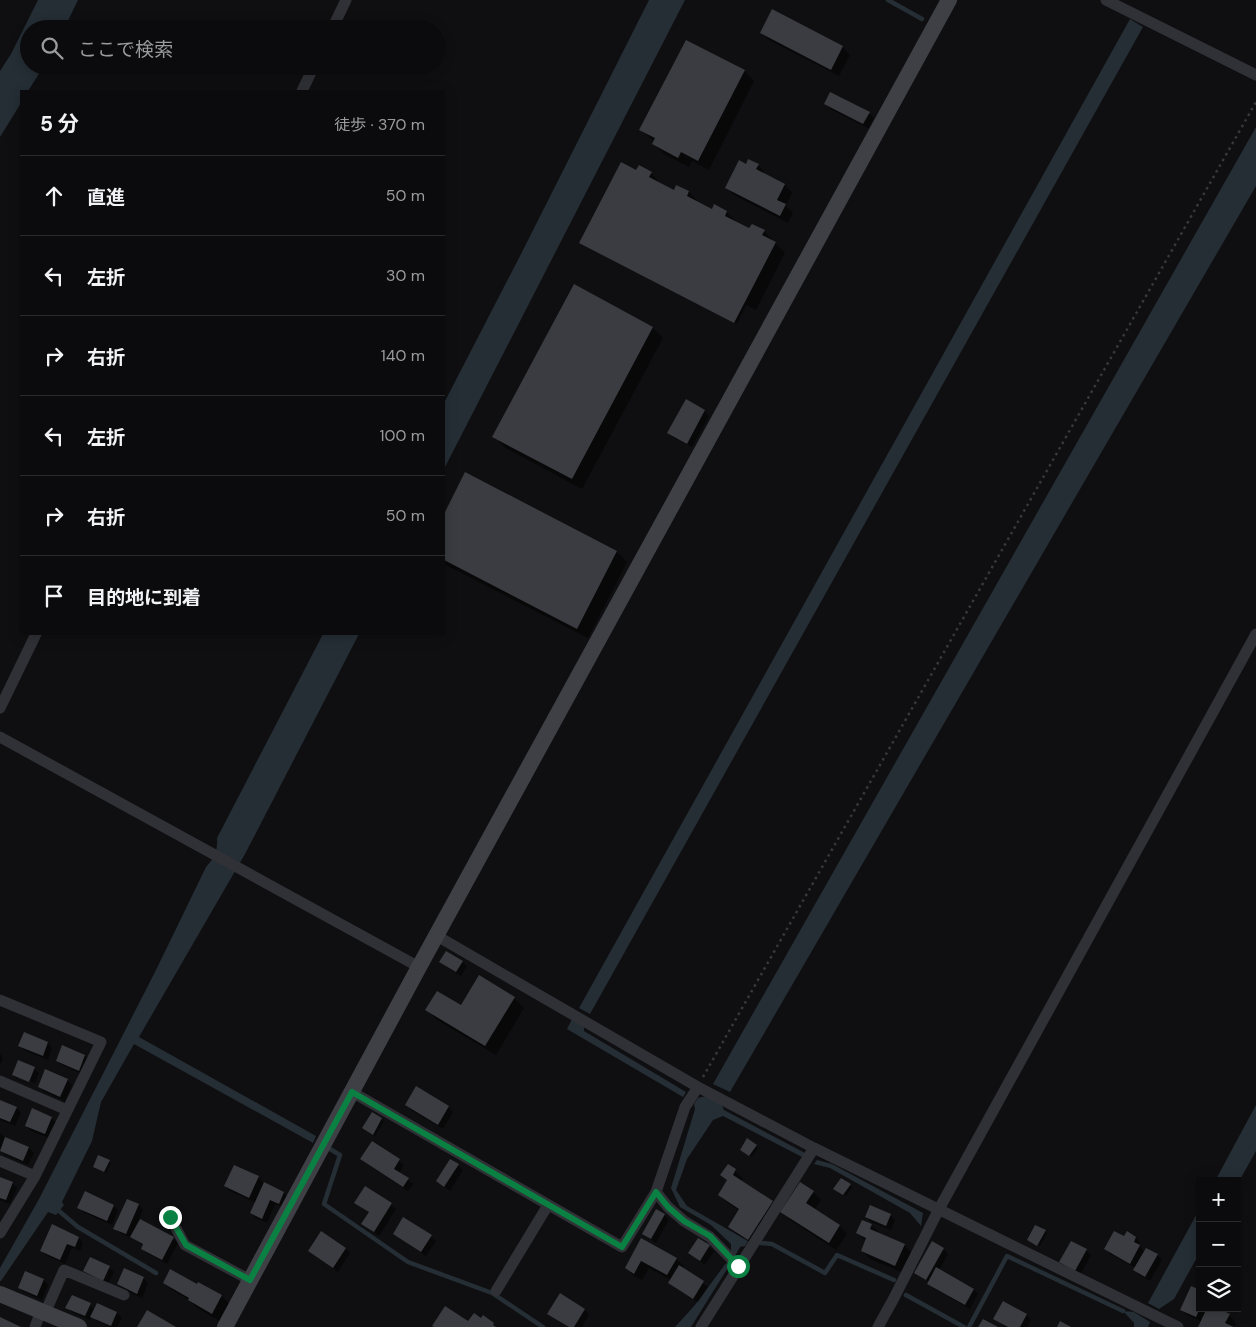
<!DOCTYPE html>
<html lang="ja">
<head>
<meta charset="utf-8">
<style>
	body { margin:0; font-family:"DM Sans","Noto Sans JP",sans-serif; background:#141416; color:#f1f3f6 }
	.controls { position:absolute; right:15px; bottom:15px; display:grid; overflow:hidden; border-radius:0px; box-shadow:0 2px 12px #0003 }
	.controls button { width:45px; height:45px; display:grid; place-items:center; padding:0; border:0; border-bottom:1px solid #2b2b2e; background:#0b0b0d; color:#f1f3f6; font:25px sans-serif }
	.stop { position:absolute; width:15px; height:15px; margin:-11px; border:4px solid #0b8043; border-radius:50%; background:#fff }
	.stop.end { background:#0b8043; border-color:#fff; box-shadow:0 1px 5px #0008 }
	.list { margin:0; padding:0; list-style:none }
	h2 { display:flex; justify-content:space-between; align-items:center; height:65px; margin:0; padding:0 20px; font-size:21px }
	h2 small { font-size:16px; font-weight:400; color:#9a9b9d }
	.list li { display:grid; grid-template-columns:32px 1fr auto; gap:15px; align-items:center; box-sizing:border-box; height:80px; padding:0 20px; border-top:1px solid #2b2b2e }
	.list b { display:block; font-size:19px; white-space:nowrap }
	.list em { font-size:16px; font-style:normal; color:#9a9b9d }
	.icon { flex:none; width:28px; height:28px; fill:none; stroke:currentColor; stroke-width:2; stroke-linecap:round; stroke-linejoin:round }
	.map { position:relative; flex:none; width:1256px; height:1327px; overflow:hidden }
	.search { position:absolute; background:#0b0b0d; box-shadow:0 2px 12px #0003; left:20px; top:20px; width:425px; height:55px; display:flex; align-items:center; gap:12px; box-sizing:border-box; padding:0 18px; border-radius:28px; color:#9a9b9d; font-size:19px }
	.panel { position:absolute; background:#0b0b0d; box-shadow:0 2px 12px #0003; left:20px; top:90px; width:425px; height:545px; border-radius:0px }
	.map>svg:first-child { display:block }
</style>
</head>
<body>
<div class="map">
<svg width="1256" height="1327" viewBox="0 0 1256 1327">
	<rect width="100%" height="100%" fill="#0f0f11"/>
	<!-- water -->
	<path fill="#252e35" d="M38 0H78L64 29H29V66H44L28 91H21V103L0 137V71L11 54Z
		M649 0H685L444 469V403L520 256Z
		M1130 19 1143 27 590 1014 579 1008Z
		M1256 127V186L730 1092 713 1084Z
		M323 634H359L245 854 139 1037 316 1136 313 1143 134 1044 101 1102 92 1141 62 1202 64 1205 56 1215 48 1212 1 1281H0V1268L39 1199 156 970 206 867C214 858 218 851 217 838Z
		M572 1019 584 1025V1031L686 1092 683 1097 567 1029Z
		M706 1096 722 1105 724 1110 807 1154 804 1158 723 1116 713 1120 687 1159 676 1190 687 1206 748 1241 745 1246 740 1247 734 1258 731 1255V1244L711 1225 680 1207 671 1188 695 1109 694 1104 698 1098Z
		M1256 1105V1151L1237 1185V1181H1215Z
		M817 1160 832 1164 923 1213 921 1226 910 1213 830 1168 814 1164Z
		M1200 1208V1252L1174 1299 1159 1309 1148 1303Z
		M726 1263 729 1266 691 1327H675L695 1305Z
		M1123 1311 1134 1312 1150 1322 1148 1327H1134V1323Z"/>
	<!-- shadow -->
	<path fill="#0007" d="M773 11 843 47 850 55 839 76 769 40 762 33Z
		M744 71 754 81 709 170 692 161 689 167 664 154 654 144 655 142 641 130Z
		M826 104 869 113 874 118 868 128 830 109Z
		M747 165H758L765 173 764 175 785 185 792 192 786 206 793 213 788 223 734 195 726 188Z
		M637 172 651 173 661 184 674 191 677 186 689 192 699 203 712 211 726 212 737 222 750 230 764 231 785 253 756 310 746 305 737 324 580 243Z
		M653 328 663 338 582 489 504 447 494 436Z
		M686 401 705 411 709 416 692 447 674 438 669 433Z
		M466 474 617 552 627 562 588 638 444 564V517Z
		M440 962H462L467 966 461 976Z
		M514 998 524 1008 496 1055 437 1020 427 1010 461 1007Z
		M24 1033 48 1043 52 1048 48 1060 24 1050 20 1045Z
		M63 1047 85 1056 89 1061 84 1075 62 1065 57 1061Z
		M0 1054 3 1058 0 1066Z
		M34 1069 39 1073 35 1083 17 1076V1079L34 1086 18 1080 13 1075Z
		M67 1080 72 1085 65 1101 44 1092 39 1087Z
		M0 1101 16 1108 21 1112 15 1126 0 1120Z
		M407 1105 448 1107 453 1112 443 1129 411 1110Z
		M372 1114 384 1121 375 1136 366 1130Z
		M51 1118 56 1123 49 1138 31 1131 26 1126Z
		M0 1133 5 1138 29 1148 34 1153 28 1165 6 1155 0 1150Z
		M372 1143 404 1165 399 1173 413 1184 408 1191 367 1164 362 1159Z
		M756 1146 758 1148 752 1157 743 1151Z
		M451 1160 463 1170 450 1191 437 1181Z
		M109 1161 111 1163 106 1173 94 1167Z
		M728 1165 743 1178 741 1182 773 1202 780 1210 756 1246 737 1234 730 1226 740 1211 727 1202 719 1195 728 1181 722 1175Z
		M234 1166 258 1177 263 1183 284 1193 288 1198 284 1208 275 1204 267 1223 256 1218 252 1213 256 1203 230 1191 225 1186Z
		M0 1178 12 1183 17 1188 10 1204 0 1200Z
		M800 1184 813 1192 821 1200 814 1210 840 1226 847 1234 836 1250 790 1220 782 1212Z
		M850 1185 852 1187 846 1196 837 1191Z
		M366 1187 396 1209 379 1236 363 1224 370 1213 356 1202Z
		M128 1200 139 1205 143 1210 139 1220 173 1238 178 1243 167 1264 147 1253 142 1248 144 1246 131 1237V1238L120 1233 115 1229Z
		M113 1206 118 1210 112 1225 83 1212 79 1207Z
		M664 1215 669 1219 656 1243 644 1234Z
		M890 1215 895 1220 891 1230 871 1222 867 1217Z
		M404 1218 436 1241 426 1256 394 1233Z
		M871 1225 879 1232 878 1234 904 1245 912 1253 903 1273 870 1259 862 1251 865 1241 858 1233Z
		M52 1226 79 1238 83 1243 80 1251 72 1248 65 1264 46 1255 41 1250Z
		M1045 1231 1047 1233 1040 1246 1029 1240Z
		M1125 1238H1136L1140 1243 1139 1246 1145 1252 1157 1255 1162 1260 1150 1281 1139 1275 1135 1270 1136 1268 1110 1254 1105 1249Z
		M698 1239 714 1251 705 1265 690 1253Z
		M642 1240 676 1259 684 1266 682 1269 708 1287 698 1302 675 1288 670 1283 671 1280 649 1268 642 1280 634 1276 627 1268Z
		M345 1248 350 1253 338 1272 310 1251Z
		M943 1249 948 1254 939 1270 974 1290 978 1294 970 1309 933 1288 929 1284V1282L916 1273Z
		M1086 1250 1091 1255 1080 1275 1065 1267Z
		M109 1268 114 1272 108 1284 90 1276 85 1271Z
		M25 1273 44 1280 48 1285 42 1300 24 1292 19 1288Z
		M143 1278 148 1283 142 1298 123 1289 118 1284Z
		M165 1282 197 1286 199 1284 222 1296 229 1304 220 1321 197 1308 189 1300 172 1290Z
		M560 1295 585 1310 589 1315 582 1327H568L549 1314Z
		M1004 1302 1027 1315 1031 1320 1027 1327H1006L995 1318Z
		M90 1305 95 1310 97 1305 117 1313 122 1318 117 1327H110L97 1321 92 1316 90 1320 72 1312 67 1307Z
		M1200 1308H1214L1229 1315 1236 1323 1234 1327H1199L1202 1322 1186 1314 1181 1310Z"/>
	<g fill="none" stroke-linecap="round" stroke-linejoin="round">
		<!-- stream -->
		<path stroke="#252e35" stroke-width="4.5" d="M888 0 922 19
			M330 1149 340 1155 324 1204 408 1262 492 1293 543 1327
			M59 1211 78 1227 156 1273
			M761 1243 772 1244 825 1273 837 1255 894 1280
			M906 1295 964 1327
			M969 1327 1007 1256 1123 1311"/>
	</g>
	<!-- building -->
	<path fill="#3b3c41" d="M772 9 843 46 831 70 760 33Z
		M686 40 745 70 698 161 681 152 678 158 652 144 655 138 639 130Z
		M830 92 870 112 863 124 824 104Z
		M748 159 759 164 756 169 785 184 777 200 786 204 780 216 725 188 739 160 746 164Z
		M621 162 636 170 639 165 652 172 649 177 674 190 676 185 689 191 687 196 712 209 714 204 727 211 725 216 749 228 752 224 765 230 762 235 776 242 734 323 579 243Z
		M574 284 653 327 572 479 492 437Z
		M686 399 705 410 687 444 667 433Z
		M465 472 617 551 577 629 444 560V514Z
		M446 951 463 961 456 972 439 962Z
		M479 975 515 997 485 1046 425 1010 437 991 461 1005Z
		M24 1032 48 1042 43 1056 18 1046Z
		M62 1045 85 1055 79 1071 56 1061Z
		M18 1060 35 1067 29 1082 12 1075Z
		M45 1069 68 1079 60 1097 38 1087Z
		M416 1086 449 1106 438 1125 405 1105Z
		M0 1100 17 1107 10 1122 0 1118Z
		M32 1108 52 1117 45 1134 25 1126Z
		M372 1112 382 1118 373 1135 362 1128Z
		M5 1137 29 1147 23 1161 0 1151Z
		M747 1138 757 1145 749 1156 740 1150Z
		M372 1141 400 1159 394 1169 409 1178 403 1187 360 1159Z
		M98 1155 110 1160 104 1172 93 1167Z
		M450 1159 459 1164 444 1187 436 1181Z
		M728 1164 736 1169 733 1175 773 1201 748 1240 728 1227 739 1209 718 1195 727 1180 720 1175Z
		M234 1165 259 1176 249 1198 224 1186Z
		M0 1177 13 1182 6 1200 0 1198Z
		M841 1178 851 1184 843 1195 833 1189Z
		M264 1182 284 1192 279 1204 270 1200 262 1219 250 1213Z
		M800 1182 814 1191 806 1203 840 1225 829 1243 780 1212Z
		M365 1186 392 1203 374 1232 361 1224 369 1212 354 1203Z
		M85 1191 114 1205 107 1221 77 1208Z
		M127 1199 139 1204 126 1234 113 1229Z
		M870 1205 891 1214 886 1226 865 1217Z
		M656 1209 665 1214 651 1239 642 1234Z
		M403 1217 432 1235 421 1252 393 1234Z
		M140 1219 174 1237 162 1260 141 1249 143 1244 130 1237Z
		M862 1220 872 1224 870 1229 905 1244 895 1266 861 1251 866 1238 856 1233Z
		M52 1224 79 1237 75 1247 67 1244 60 1260 40 1251Z
		M1035 1225 1046 1230 1037 1246 1027 1240Z
		M321 1231 346 1248 333 1268 308 1251Z
		M1114 1231 1124 1236 1127 1231 1136 1237 1134 1242 1140 1245 1130 1264 1104 1249Z
		M641 1238 677 1258 667 1275 641 1261 634 1274 625 1268Z
		M698 1238 710 1245 700 1261 688 1253Z
		M932 1241 944 1248 926 1280 914 1273Z
		M1071 1241 1087 1249 1075 1271 1059 1262Z
		M1146 1248 1158 1254 1145 1277 1133 1270Z
		M90 1257 110 1266 103 1281 83 1271Z
		M679 1265 704 1281 693 1299 668 1283Z
		M936 1267 974 1289 965 1305 927 1284Z
		M124 1268 144 1277 137 1294 117 1284Z
		M170 1269 197 1284 198 1282 222 1295 212 1314 188 1300 189 1298 163 1283Z
		M25 1271 44 1279 37 1296 18 1288Z
		M1191 1286 1200 1290V1308L1196 1317 1180 1310Z
		M560 1293 585 1309 574 1327H569L547 1314Z
		M72 1295 91 1303 85 1316 65 1308Z
		M1003 1301 1027 1314 1020 1327H1008L993 1319Z
		M97 1303 117 1312 111 1326 90 1317Z
		M445 1306 468 1321 474 1313 481 1318 483 1315 494 1323 493 1325 496 1327H434L432 1326Z
		M1207 1308H1217L1230 1314 1225 1323 1234 1327H1198Z
		M147 1310 176 1327H137Z
		M0 1317 21 1327H0Z
		M983 1319 998 1327H978Z
		M1060 1321 1071 1327H1057Z"/>
	<g fill="none" stroke-linecap="round" stroke-linejoin="round">
		<!-- path -->
		<path stroke="#36383d" stroke-width="2.5" stroke-dasharray="2.5 4" stroke-linecap="butt" d="M703 1077 1256 102"/>
		<!-- street -->
		<path stroke="#303136" stroke-width="11" d="M1106 0 1256 75
			M332 29 346 0
			M302 91 314 66
			M0 708 36 634
			M0 737 419 967
			M437 936 698 1087 814 1148 1178 1327
			M0 1000 101 1042 35 1176 0 1233
			M0 1081 67 1110
			M352 1092 622 1247 656 1192 685 1107 698 1087
			M0 1161 35 1176
			M656 1192 668 1207 684 1221 710 1237 738 1266
			M170 1217 185 1245 250 1280
			M496 1291 548 1205
			M45 1313 64 1270 124 1295
			M35 1327 41 1311
			M701 1327 814 1148
			M878 1327 894 1298 939 1209 1256 634"/>
		<!-- secondary -->
		<path stroke="#3e4046" stroke-width="16" d="M0 1294 79 1327
			M225 1327 419 967 949 0"/>
	</g>
	<g fill="none" stroke-linecap="round" stroke-linejoin="round">
		<!-- route -->
		<path stroke="#0b8043" stroke-width="6" d="M170 1217 186 1245 250 1280 352 1092 622 1247 656 1192 668 1207 684 1221 710 1236 738 1266"/>
	</g>
</svg>
<div class="controls">
<button>+</button>
<button>−</button>
<button><svg class="icon" aria-label="layers" viewBox="0 0 24 24"><path d="M12 4l9 5-9 5-9-5zM3 14l9 5 9-5"/></svg></button>
</div>
<div class="stop" style="left:738px;top:1266px"></div>
<div class="stop end" style="left:170px;top:1217px"></div>
<div class="search"><svg class="icon" aria-label="search" viewBox="0 0 24 24"><circle cx="10" cy="10" r="6"/><path d="M15 15l6 6"/></svg>ここで検索</div>
<section class="panel">
<h2>5 分<small>徒歩 · 370 m</small></h2>
<ul class="list">
<li><svg class="icon" aria-label="ahead" viewBox="0 0 24 24"><path d="M12 20V5M6 11l6-6 6 6"/></svg><div><b>直進</b></div><em>50 m</em></li>
<li><svg class="icon" aria-label="left" viewBox="0 0 24 24"><path d="M17 20v-9H6M10 6l-5 5 5 5"/></svg><div><b>左折</b></div><em>30 m</em></li>
<li><svg class="icon" aria-label="right" viewBox="0 0 24 24"><path d="M7 20v-9h11M14 6l5 5-5 5"/></svg><div><b>右折</b></div><em>140 m</em></li>
<li><svg class="icon" aria-label="left" viewBox="0 0 24 24"><path d="M17 20v-9H6M10 6l-5 5 5 5"/></svg><div><b>左折</b></div><em>100 m</em></li>
<li><svg class="icon" aria-label="right" viewBox="0 0 24 24"><path d="M7 20v-9h11M14 6l5 5-5 5"/></svg><div><b>右折</b></div><em>50 m</em></li>
<li><svg class="icon" aria-label="arrive" viewBox="0 0 24 24"><path d="M6 21V4h12l-3 4 3 4H6"/></svg><div><b>目的地に到着</b></div></li>
</ul>
</section>
</div>
</body>
</html>
